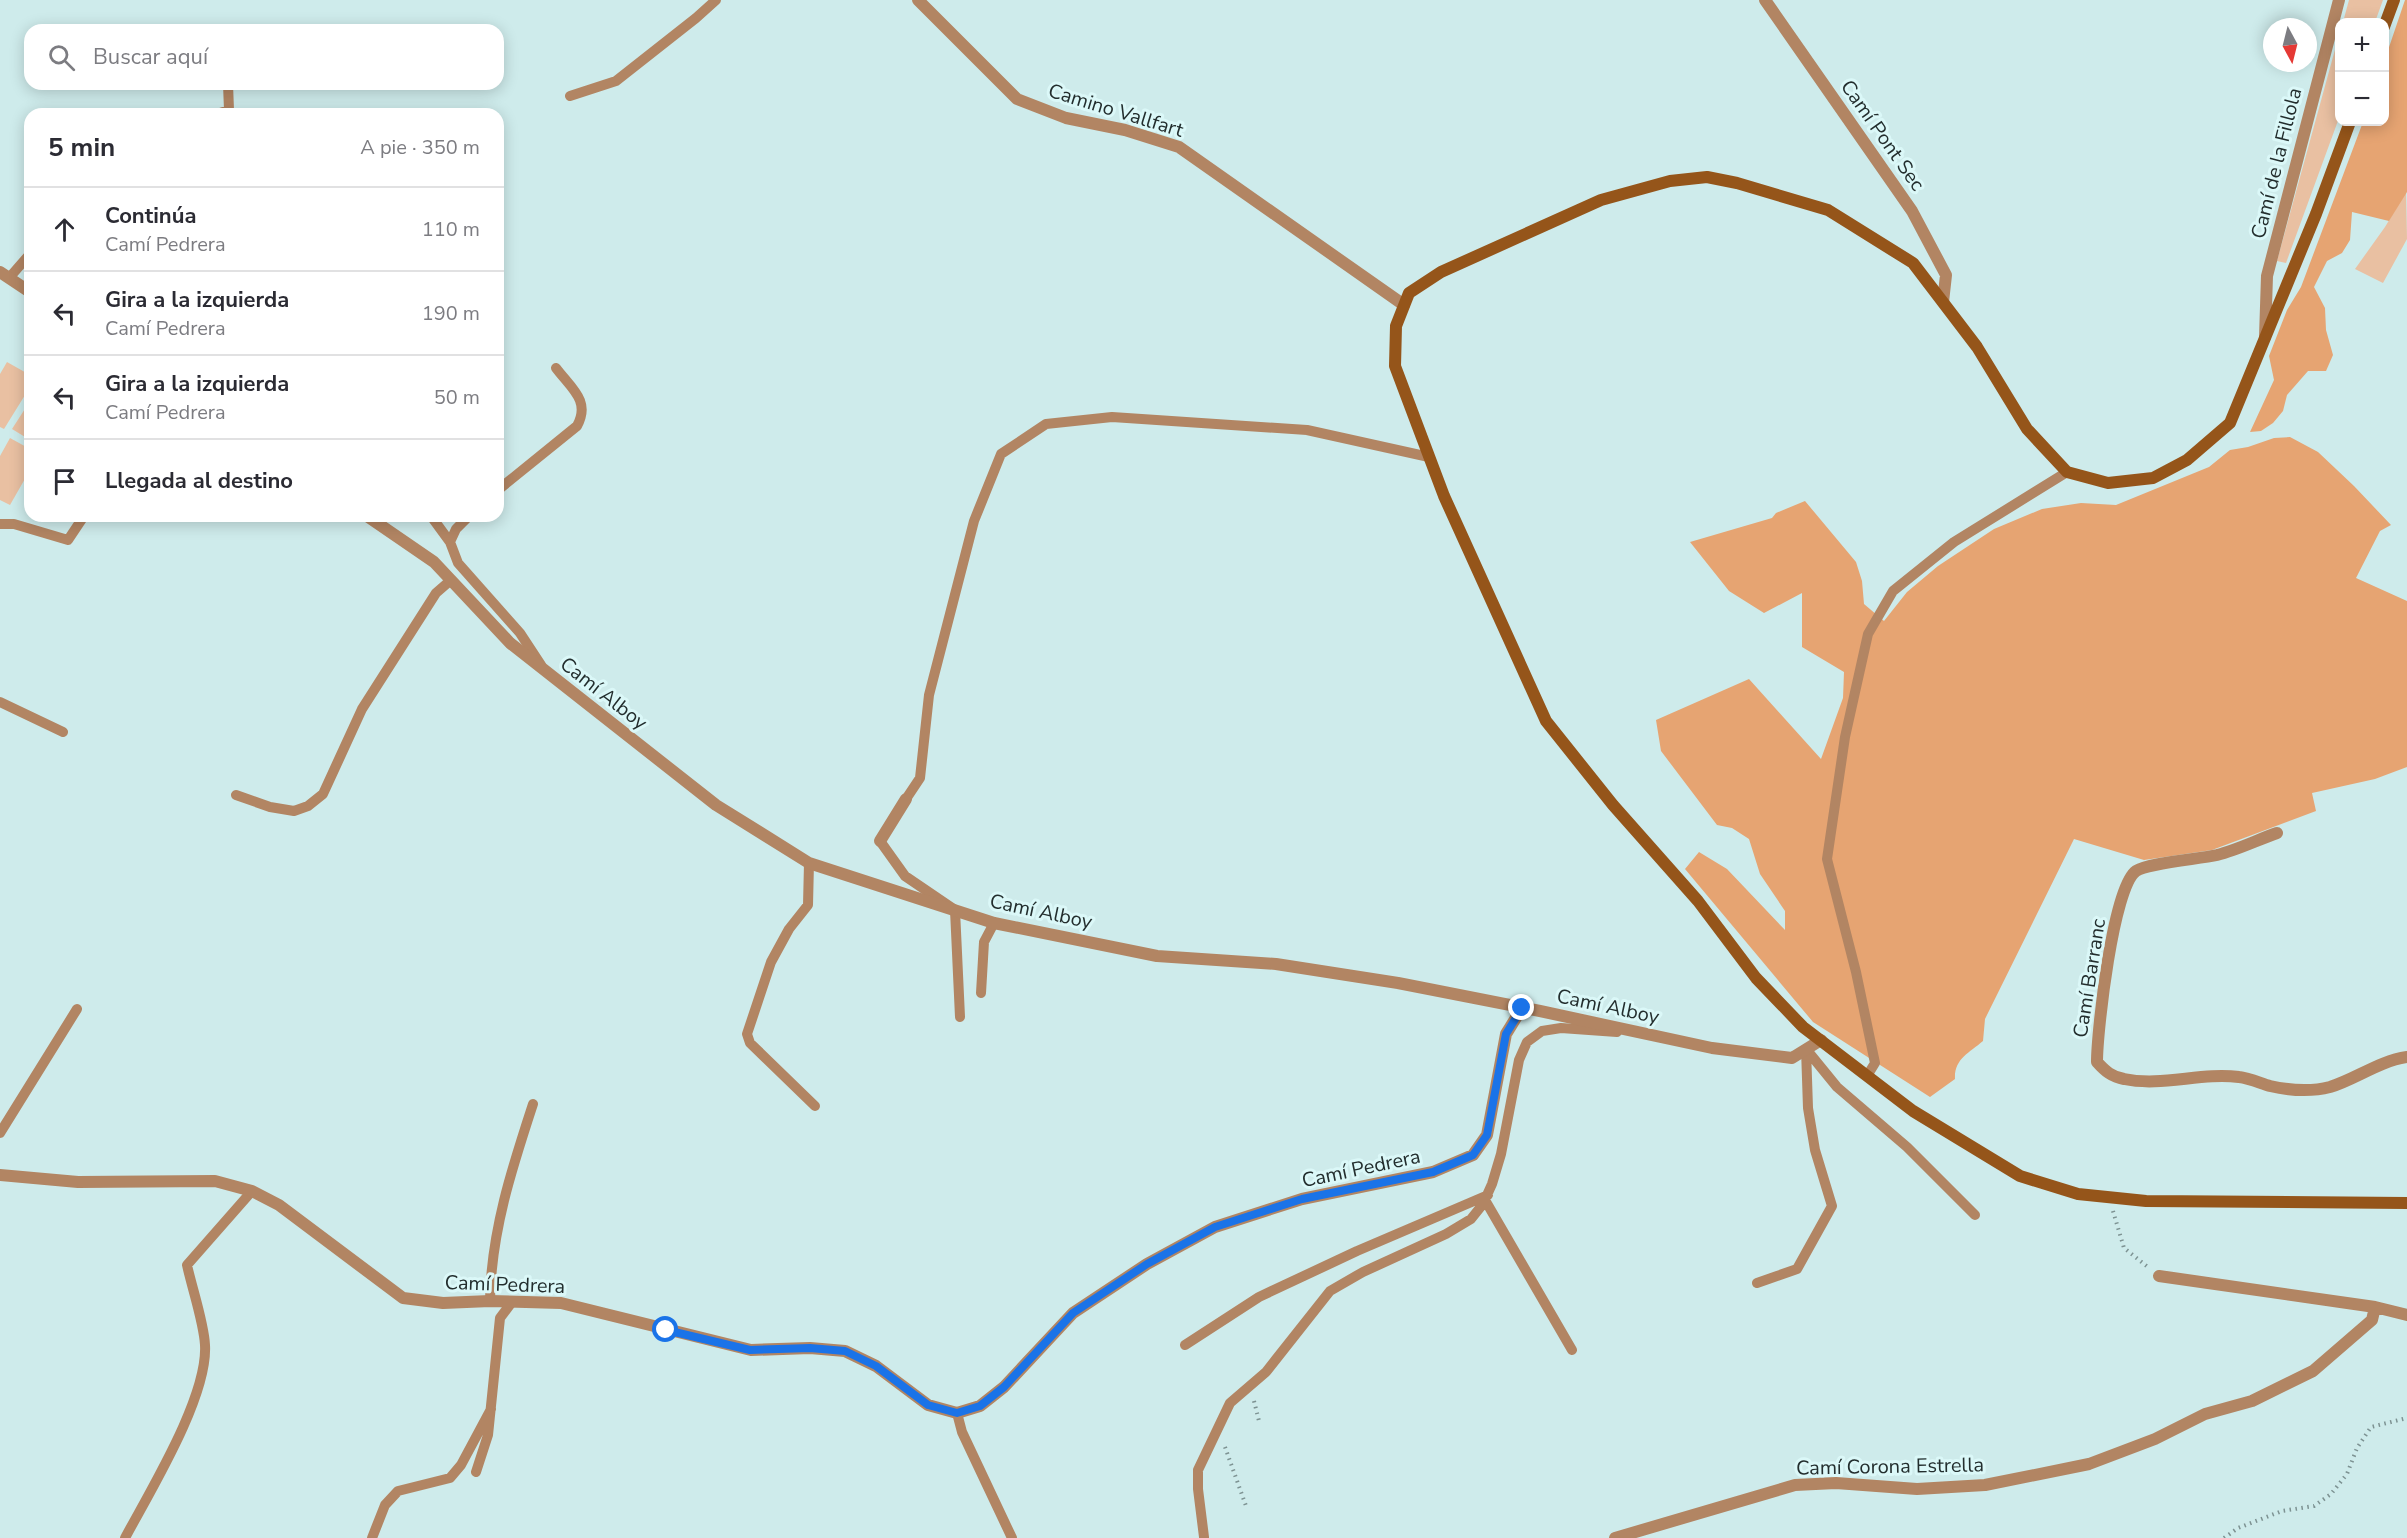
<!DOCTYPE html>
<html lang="es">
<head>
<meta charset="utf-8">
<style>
	body { margin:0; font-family:"Nunito Sans",sans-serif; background:#f2f2f3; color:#2b2b33 }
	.controls { position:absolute; right:18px; top:18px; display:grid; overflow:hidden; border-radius:12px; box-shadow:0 3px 15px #0003 }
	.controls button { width:54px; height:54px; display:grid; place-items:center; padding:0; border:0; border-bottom:2px solid #e1e1e2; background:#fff; color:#2b2b33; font:30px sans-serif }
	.compass { position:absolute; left:2263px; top:18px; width:54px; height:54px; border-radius:50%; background:#fff; box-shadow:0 3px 15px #0003; rotate:173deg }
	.stop { position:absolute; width:18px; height:18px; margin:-14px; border:4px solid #1a73e8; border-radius:50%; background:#fff }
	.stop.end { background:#1a73e8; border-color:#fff; box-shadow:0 2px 6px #0008 }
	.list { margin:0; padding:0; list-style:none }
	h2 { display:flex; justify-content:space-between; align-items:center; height:78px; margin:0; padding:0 24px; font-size:26px }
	h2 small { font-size:20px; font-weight:400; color:#7c7c81 }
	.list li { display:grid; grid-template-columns:39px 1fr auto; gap:18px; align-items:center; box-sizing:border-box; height:84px; padding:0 24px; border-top:2px solid #e1e1e2 }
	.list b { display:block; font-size:22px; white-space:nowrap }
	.list p { margin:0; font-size:20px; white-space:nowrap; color:#7c7c81 }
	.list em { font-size:20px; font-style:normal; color:#7c7c81 }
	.icon { flex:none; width:33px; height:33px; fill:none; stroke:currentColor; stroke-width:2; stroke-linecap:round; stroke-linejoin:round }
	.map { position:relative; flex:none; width:2407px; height:1538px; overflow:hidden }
	.search { position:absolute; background:#fff; box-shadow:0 3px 15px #0003; left:24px; top:24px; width:480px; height:66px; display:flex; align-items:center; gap:15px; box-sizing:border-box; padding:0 21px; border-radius:18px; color:#7c7c81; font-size:22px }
	.panel { position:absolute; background:#fff; box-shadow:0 3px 15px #0003; left:24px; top:108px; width:480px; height:414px; border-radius:18px }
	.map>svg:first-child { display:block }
</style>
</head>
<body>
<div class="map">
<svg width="2407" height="1538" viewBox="0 0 2407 1538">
	<rect width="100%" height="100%" fill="#ceebeb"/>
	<!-- green -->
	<path fill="#e9c0a2" d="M2349 0H2383L2375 22H2343Z
		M2339 35V118L2286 263 2277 261Z
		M2406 192 2407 239 2383 283 2355 269 2385 227Z
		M7 362 30 375V387L4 429 0 427V374Z
		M30 401V440L12 429Z
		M10 438 30 449V470L10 505 0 500V456Z"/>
	<!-- forest -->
	<path fill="#e6a472" d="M2405 0H2407V192L2389 221 2352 212 2350 240 2342 253 2327 261 2314 287 2325 308 2326 330 2333 355 2326 371H2308L2287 395 2283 411 2273 423 2261 431 2250 432 2274 380 2269 356 2287 310 2301 287 2363 122H2384L2385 59Z
		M2290 437 2318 452 2354 486 2391 525 2380 531 2356 578 2407 601V767L2375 779 2312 793 2316 811 2212 850 2144 860 2074 839 1985 1019 1983 1041C1969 1053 1954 1059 1955 1079L1930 1097 1813 1022 1685 869 1699 852 1727 869 1785 930V911L1760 874 1749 839 1732 828 1717 825 1661 751 1656 720 1749 679 1821 759 1843 698 1844 672 1802 647V593L1764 613 1729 591 1690 542 1772 518 1776 513 1805 501 1856 562 1862 581 1864 604 1884 621 1907 592 1938 566 1994 529 2042 509 2081 503 2116 505 2209 467 2230 450 2248 447 2274 438Z"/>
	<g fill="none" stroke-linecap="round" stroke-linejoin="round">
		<!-- path -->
		<path stroke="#7d9292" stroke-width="4" stroke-dasharray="1.5 4.5" stroke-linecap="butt" d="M2113 1211 2124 1248 2149 1268
			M1254 1401 1259 1421
			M1225 1447 1246 1506
			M2224 1538 2238 1528 2282 1511 2314 1506 2331 1494 2347 1474 2357 1448 2371 1427 2407 1418"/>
		<!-- service -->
		<path stroke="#b28563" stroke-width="10" d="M570 96 616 81 696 18 716 0
			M217 114 229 110 228 84
			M9 278 30 254
			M498 490 577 426C591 401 571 388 556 368
			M431 516 450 542
			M469 516 456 529 450 542 458 563 520 633 541 665
			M0 524H14L68 540 84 516
			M0 702 63 732
			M236 795 270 807 294 811 308 806 323 794 362 709 436 593 451 580
			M906 799 920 778 929 695 974 521 1001 454 1046 424 1112 417 1307 430 1429 457
			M880 841 905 876 955 910 960 1017
			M809 863 808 905 789 929 771 962 747 1034 750 1043 815 1106
			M981 993 984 942 994 923
			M1806 1049 1837 1087 1907 1147 1975 1215
			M1867 1076 1875 1063 1856 972 1827 859 1845 737 1868 634 1893 591 1954 542 2067 472
			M0 1133 77 1009
			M1485 1200 1572 1350
			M1757 1283 1797 1269 1832 1206 1815 1150 1808 1108 1806 1049
			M490 1301C491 1232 512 1168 533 1104
			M1185 1345 1259 1297 1357 1251 1488 1195
			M957 1413 962 1432 1012 1538
			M476 1472 488 1435 500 1318 512 1302
			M1204 1537 1198 1489V1470L1230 1403 1266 1372 1330 1291 1363 1272 1446 1234 1471 1219 1483 1204 1492 1184 1501 1154 1519 1060 1527 1042 1542 1031 1561 1028 1617 1032
			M125 1538C150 1491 208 1397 205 1345 204 1323 192 1288 187 1265L252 1191
			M372 1538 385 1505 398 1491 450 1478 461 1465 491 1409"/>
		<!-- pedestrian -->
		<path stroke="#b28563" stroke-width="12" d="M880 841 906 799"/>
		<!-- minor -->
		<path stroke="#b28563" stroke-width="12" d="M918 0 1017 99 1066 118 1125 130 1179 147 1404 305
			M1765 0 1912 211 1946 275 1943 302
			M0 272 30 292
			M2265 337 2267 276 2339 0
			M367 516 434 562 510 643 716 805 809 863 994 923 1157 956 1276 964 1398 983 1540 1011 1712 1048 1792 1058 1821 1040
			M2277 833C2257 840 2237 850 2217 855 2199 859 2148 863 2136 871 2113 887 2097 1032 2097 1062 2105 1071 2112 1077 2124 1079 2162 1087 2201 1072 2239 1077 2249 1078 2260 1083 2270 1086 2288 1090 2311 1092 2330 1087 2356 1079 2379 1061 2407 1057
			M0 1175 78 1182 215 1181 252 1191 279 1205 403 1298 443 1303 490 1301 561 1303 751 1350 810 1348 845 1351 876 1366 928 1405 957 1413 980 1406 1004 1387 1073 1313 1147 1264 1215 1227 1302 1199 1433 1172 1473 1155 1487 1135 1506 1034 1522 1008
			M2159 1276 2375 1307 2407 1315
			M1615 1538 1795 1485 1836 1483 1917 1489 1985 1485 2089 1464 2155 1439 2205 1414 2252 1401 2313 1371 2372 1320 2375 1307"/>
		<!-- secondary -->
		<path stroke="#95551a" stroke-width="12" d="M2384 27 2394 0
			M2350 122 2316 214 2230 423 2187 460 2153 478 2108 483 2067 472 2027 429 1977 347 1913 263 1828 210 1737 183 1707 177 1670 181 1601 200 1441 272 1409 293 1396 326 1395 366 1444 496 1546 721 1613 805 1698 901 1756 978 1803 1027 1913 1111 2020 1176 2078 1194 2146 1201 2407 1203"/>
	</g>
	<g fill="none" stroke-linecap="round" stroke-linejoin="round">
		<!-- route -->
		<path stroke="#1a73e8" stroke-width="8" d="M666 1330 750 1350 810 1348 845 1351 876 1366 928 1405 957 1413 980 1406 1004 1387 1073 1313 1147 1264 1215 1227 1302 1199 1433 1172 1473 1155 1487 1135 1506 1034 1522 1008"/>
	</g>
	<g text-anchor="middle" stroke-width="6" stroke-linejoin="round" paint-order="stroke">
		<!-- street labels -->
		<g font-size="20" fill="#232e2e" stroke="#dbf8f8">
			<text transform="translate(1116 110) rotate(17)" y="7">Camino Vallfart</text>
			<text transform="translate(1883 135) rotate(55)" y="7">Camí Pont Sec</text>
			<text transform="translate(2276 163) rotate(-76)" y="7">Camí de la Fillola</text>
			<text transform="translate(604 693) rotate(38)" y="7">Camí Alboy</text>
			<text transform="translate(1041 911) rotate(12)" y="7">Camí Alboy</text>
			<text transform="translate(2089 978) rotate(-81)" y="7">Camí Barranc</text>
			<text transform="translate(1608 1006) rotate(12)" y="7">Camí Alboy</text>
			<text transform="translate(1361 1168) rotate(-12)" y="7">Camí Pedrera</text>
			<text transform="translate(505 1284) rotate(2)" y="7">Camí Pedrera</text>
			<text transform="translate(1890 1466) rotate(-1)" y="7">Camí Corona Estrella</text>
		</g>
	</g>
</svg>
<div class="controls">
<button>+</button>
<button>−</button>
</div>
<svg class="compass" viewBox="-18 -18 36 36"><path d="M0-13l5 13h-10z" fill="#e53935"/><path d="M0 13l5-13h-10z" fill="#7c7c81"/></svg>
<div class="stop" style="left:666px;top:1330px"></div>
<div class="stop end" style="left:1522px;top:1008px"></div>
<div class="search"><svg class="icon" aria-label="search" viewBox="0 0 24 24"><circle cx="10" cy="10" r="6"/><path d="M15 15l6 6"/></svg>Buscar aquí</div>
<section class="panel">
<h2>5 min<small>A pie · 350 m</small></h2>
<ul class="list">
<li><svg class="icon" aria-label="ahead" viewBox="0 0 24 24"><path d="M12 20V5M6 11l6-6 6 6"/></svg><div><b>Continúa</b><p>Camí Pedrera</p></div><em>110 m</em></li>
<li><svg class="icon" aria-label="left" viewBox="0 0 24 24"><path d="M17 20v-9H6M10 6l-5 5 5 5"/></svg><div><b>Gira a la izquierda</b><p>Camí Pedrera</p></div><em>190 m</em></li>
<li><svg class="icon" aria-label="left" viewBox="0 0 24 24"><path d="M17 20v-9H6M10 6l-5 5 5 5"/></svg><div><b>Gira a la izquierda</b><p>Camí Pedrera</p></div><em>50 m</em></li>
<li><svg class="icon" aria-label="arrive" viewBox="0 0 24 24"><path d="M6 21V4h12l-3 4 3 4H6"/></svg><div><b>Llegada al destino</b></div></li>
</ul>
</section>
</div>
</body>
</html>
